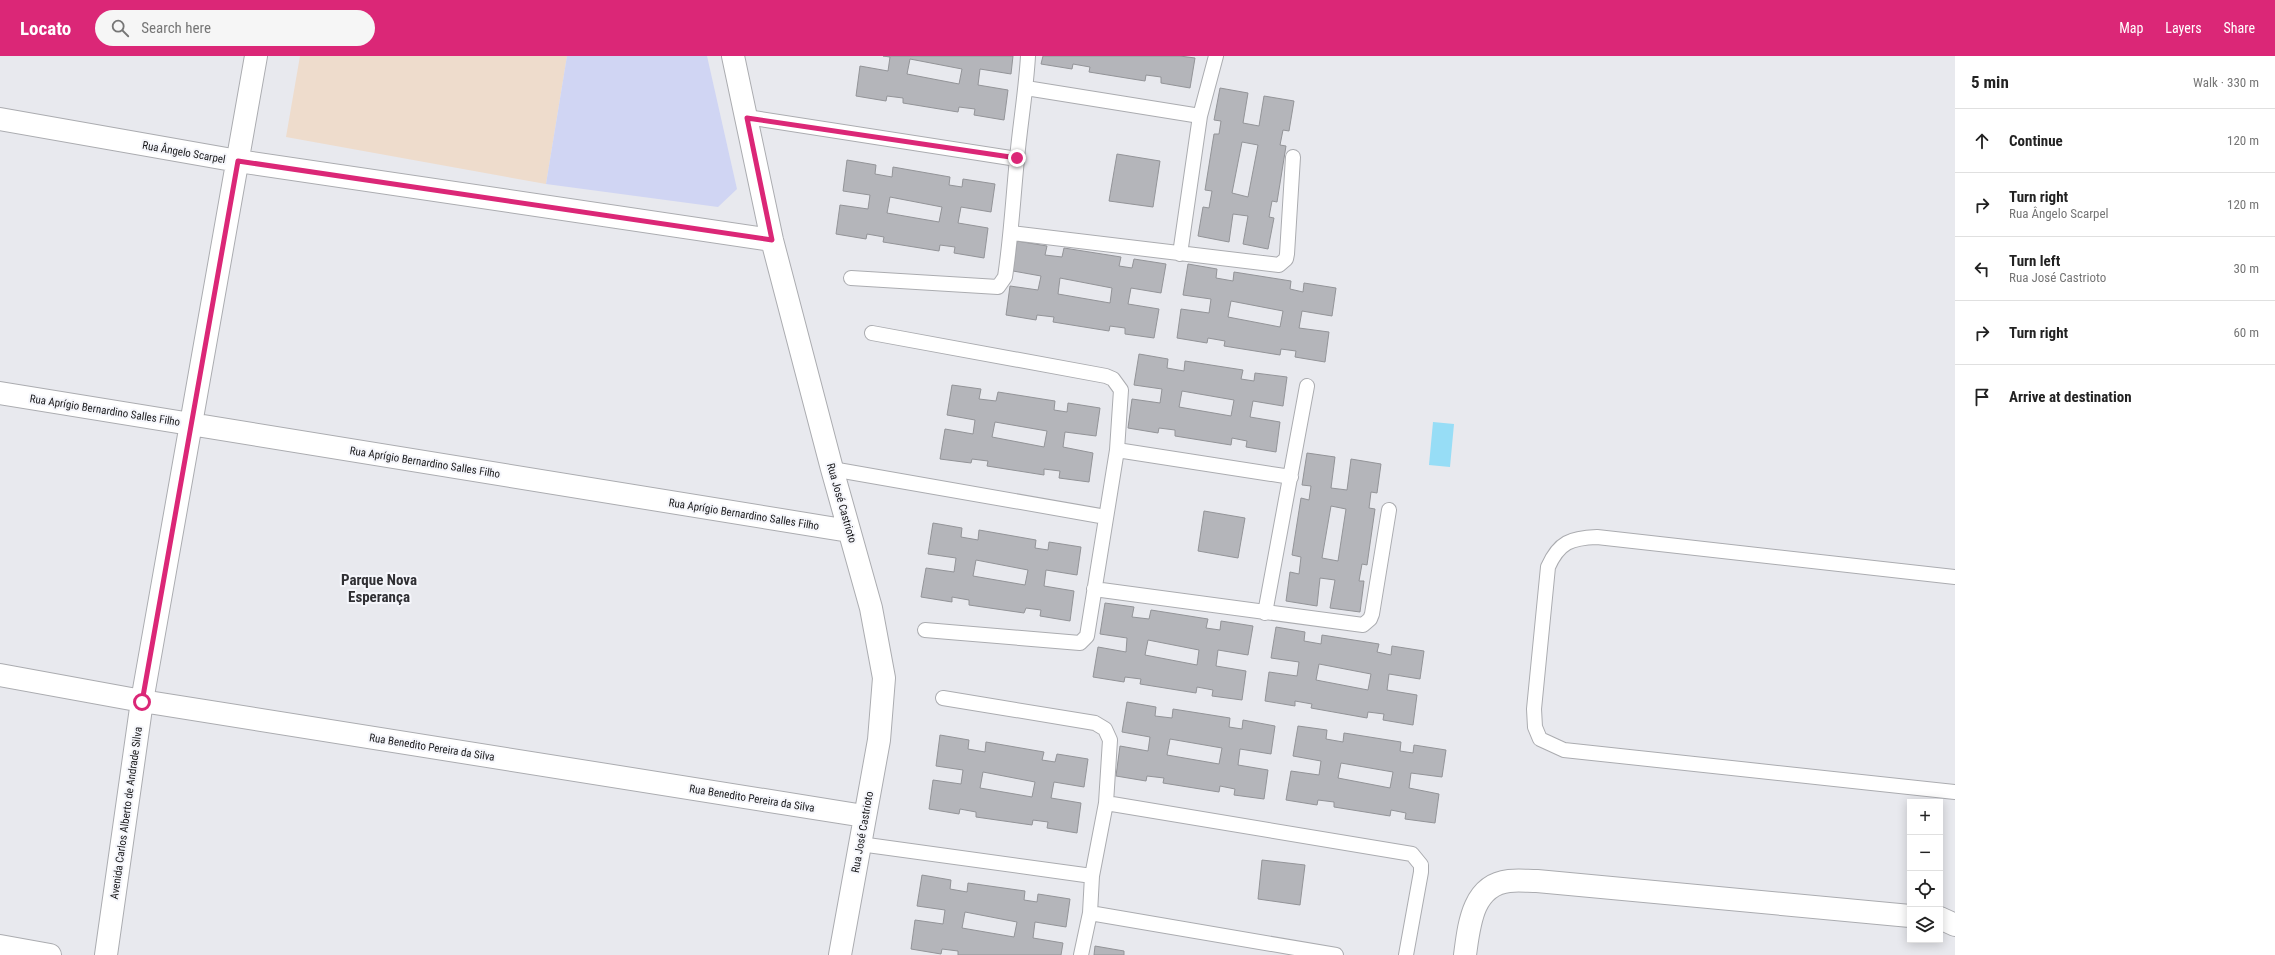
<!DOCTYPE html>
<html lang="en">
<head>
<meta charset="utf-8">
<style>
	body { margin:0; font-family:"Roboto Condensed",sans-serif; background:#f6f6f6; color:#222 }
	.controls { position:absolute; right:12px; bottom:12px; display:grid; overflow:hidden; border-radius:0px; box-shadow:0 2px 10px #0003 }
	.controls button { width:36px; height:36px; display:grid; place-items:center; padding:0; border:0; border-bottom:1px solid #e0e0e0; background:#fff; color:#222; font:20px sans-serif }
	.stop { position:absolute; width:12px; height:12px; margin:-9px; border:3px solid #db2777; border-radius:50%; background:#fff }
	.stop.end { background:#db2777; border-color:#fff; box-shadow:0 1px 4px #0008 }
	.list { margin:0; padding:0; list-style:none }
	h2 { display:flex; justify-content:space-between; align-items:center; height:52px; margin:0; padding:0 16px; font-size:17px }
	h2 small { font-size:13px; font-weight:400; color:#767676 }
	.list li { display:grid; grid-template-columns:26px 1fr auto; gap:12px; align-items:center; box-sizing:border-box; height:64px; padding:0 16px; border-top:1px solid #e0e0e0 }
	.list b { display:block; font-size:15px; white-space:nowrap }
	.list p { margin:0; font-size:13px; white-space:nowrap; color:#767676 }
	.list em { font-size:13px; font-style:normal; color:#767676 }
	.icon { flex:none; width:22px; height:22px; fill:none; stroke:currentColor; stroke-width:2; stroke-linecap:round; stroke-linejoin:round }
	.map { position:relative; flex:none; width:1955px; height:899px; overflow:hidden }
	header { display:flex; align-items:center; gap:24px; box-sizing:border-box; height:56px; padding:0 20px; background:#db2777; color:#fff }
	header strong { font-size:19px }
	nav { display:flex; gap:22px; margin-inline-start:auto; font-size:14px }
	.search { width:280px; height:36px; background:#f6f6f6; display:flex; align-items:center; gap:10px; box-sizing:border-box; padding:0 14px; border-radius:22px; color:#767676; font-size:15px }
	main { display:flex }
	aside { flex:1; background:#fff }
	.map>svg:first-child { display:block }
</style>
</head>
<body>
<header>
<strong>Locato</strong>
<div class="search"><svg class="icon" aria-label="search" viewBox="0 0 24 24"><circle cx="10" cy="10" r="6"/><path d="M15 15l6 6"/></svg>Search here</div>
<nav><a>Map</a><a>Layers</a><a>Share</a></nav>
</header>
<main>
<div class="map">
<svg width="1955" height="899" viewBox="0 0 1955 899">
	<rect width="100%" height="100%" fill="#e8e9ee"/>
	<!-- education -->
	<path fill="#eedccc" d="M300 0H567L546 128 286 81Z"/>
	<!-- green -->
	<path fill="#d0d5f3" d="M567 0H707L737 133 718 151 546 128Z"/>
	<!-- water -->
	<path fill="#97ddf6" d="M1433 366 1454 368 1450 411 1429 409Z"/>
	<!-- building -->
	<path fill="#b4b5ba" stroke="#939498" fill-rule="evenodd" d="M883 0H1013L1011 18 980 13 978 29 1008 34 1004 64 974 59 975 53 959 51 958 56 903 47V42L887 40 886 45 856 40 860 10 888 15 890 1ZM910 3 962 13 959 28 907 18Z
		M1043 0H1180L1195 2 1190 32 1161 27V21L1146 19 1145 25 1089 16 1090 11 1073 8 1072 13 1041 8Z
		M1220 32 1248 37 1243 67 1259 70 1264 40 1294 45 1289 75 1283 74 1280 89 1286 90 1277 146 1272 145 1269 161 1274 162 1268 193 1243 188 1248 160 1233 158 1229 186 1198 180 1203 151 1209 152 1212 135 1205 134 1214 78H1219L1221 65 1214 64ZM1242 86 1258 89 1248 141 1232 137Z
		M1117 98 1160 105 1153 151 1109 145Z
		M847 104 876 109 875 118 892 121 893 111 950 121 949 129 962 131 963 123 995 128 991 156 961 151 958 167 988 172 984 202 954 197 955 191 940 189 939 195 883 186 884 181 867 178 866 183 836 178 840 149 868 153 870 139 843 135ZM890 141 942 151 939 166 887 157Z
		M1017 185 1047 190 1045 199 1062 201 1064 192 1121 201 1119 210 1132 212 1134 203 1166 208 1161 237 1131 232 1128 248 1159 253 1154 282 1125 278V272L1110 270 1109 275 1053 266 1054 261 1037 259 1036 264 1006 259 1010 230 1038 234 1041 220 1013 215ZM1060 222 1112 232 1110 247 1058 238Z
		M1188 208 1217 213 1216 222 1233 225 1234 216 1291 225 1290 233 1303 236 1304 227 1336 232 1332 260 1302 255 1299 272 1329 276 1325 306 1295 301 1296 295 1281 293 1280 299 1224 290 1225 285 1208 282 1207 287 1177 282 1181 253 1209 257 1211 243 1183 239ZM1231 245 1283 255 1280 271 1228 261Z
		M1139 298 1168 303 1167 312 1184 315 1185 305 1243 314 1241 323 1254 325 1255 317 1287 321 1283 350 1253 345 1250 361 1280 366 1276 396 1246 391 1247 385 1232 382 1231 389 1175 380V374L1159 372 1158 377 1128 372 1132 343 1160 347 1162 333 1134 329ZM1182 335 1234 344 1231 360 1179 351Z
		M952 329 981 333 979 343 996 345 998 336 1055 345 1054 354 1067 356 1068 347 1100 352 1096 380 1065 376 1063 391 1093 397 1089 426 1059 422 1060 415 1044 413V419L987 410 988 405 972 403 971 407 940 403 945 373 973 378 975 364 947 359ZM995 366 1047 375 1044 391 992 381Z
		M1307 397 1335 401 1331 432 1347 434 1351 403 1381 408 1377 437 1371 436 1369 452 1375 453 1367 509 1362 508 1359 525H1364L1360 556 1330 552 1335 524 1320 522 1317 550 1286 545 1290 516 1299 518 1301 501 1292 499 1301 442 1309 444 1311 430 1302 429ZM1331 450 1346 453 1338 505 1322 502Z
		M1204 455 1245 462 1238 502 1198 495Z
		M933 467 962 472 961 481 978 484 979 474 1036 484 1035 492 1048 494 1049 486 1081 491 1077 519 1046 514 1044 530 1074 535 1070 565 1040 560 1041 554 1026 552 1024 557 969 549V544L952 541V546L921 541 926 512 954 516 956 502 928 498ZM976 504 1028 514 1025 529 973 520Z
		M1105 547 1134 551 1132 561 1149 563 1151 554 1208 563 1206 572 1220 574 1221 565 1253 570 1248 599 1218 594 1216 610 1246 615 1242 644 1212 640 1213 634 1197 631 1196 637 1140 628 1141 623 1125 621 1124 626 1093 621 1098 591 1126 596 1127 582 1100 578ZM1148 584 1199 594 1197 609 1145 599Z
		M1276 571 1305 576 1304 585 1321 588 1322 579 1379 588 1377 596 1391 599 1392 590 1424 595 1420 623 1389 618 1387 634 1417 639 1413 669 1383 664 1384 658 1368 656 1367 662 1311 652 1312 648 1295 645V650L1265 645 1269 616 1297 620 1299 606 1271 602ZM1319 608 1371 618 1368 634 1316 624Z
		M1127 646 1156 651 1155 660 1172 662 1173 653 1230 662 1229 671 1242 673 1243 664 1275 670 1271 698 1240 693 1238 709 1268 714 1264 743 1234 739 1235 733 1220 730 1219 736 1163 727 1164 722 1147 720 1146 725 1116 720 1120 690 1148 695 1150 681 1122 676ZM1170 683 1222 692 1219 708 1167 699Z
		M1298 670 1327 674 1326 683 1343 686 1344 677 1401 686 1400 695 1413 697 1414 689 1446 694 1442 721 1411 717 1409 732 1439 738 1435 767 1405 763 1406 757 1391 754 1390 760 1334 751V746L1318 744 1317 749 1286 744 1291 715 1319 719 1321 705 1293 700ZM1341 707 1393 716 1390 732 1338 722Z
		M940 679 969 684 968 693 985 696 986 686 1044 696 1042 704 1055 706 1057 698 1088 703 1084 731 1054 726 1051 742 1081 747 1077 777 1047 772 1048 766 1033 764 1032 769 976 761V756L960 753 959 758 929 753 933 724 961 728 963 714 936 710ZM983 716 1035 726 1032 741 980 732Z
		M1262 804 1305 809 1300 849 1258 843Z
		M922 819 951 824 950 833 967 836 968 827 1025 835 1024 844 1037 846 1038 838 1070 843 1066 871 1035 866 1033 882 1063 887 1061 899H958V895L942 893 941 898 911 893 915 864 943 868 945 854 917 850ZM965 856 1017 866 1014 881 962 872Z
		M1095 890 1124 895V899H1094Z"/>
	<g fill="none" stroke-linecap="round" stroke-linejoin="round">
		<defs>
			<path id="lane" d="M1026 32 1200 60
				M747 61 1017 103
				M1012 177 1279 209 1286 203 1287 198 1293 101
				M1180 198 1200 60 1216 0
				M851 222 998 231 1005 221C1011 182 1013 143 1017 103 1020 69 1026 35 1028 0
				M872 277 1106 320 1113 323 1121 334 1117 394 1087 580 1080 587 925 574
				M1117 394 1291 421
				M832 413 1106 461
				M1955 521 1597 481C1571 482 1559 486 1548 511L1534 653 1535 671 1540 683 1564 694 1955 736
				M1094 533 1363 569 1370 563 1372 558 1389 454
				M1265 557 1307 330
				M943 642 1095 667 1105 673 1110 684 1106 747 1092 820 1090 857 1081 899
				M1106 747 1412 798 1421 809V816L1406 899
				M860 788 1092 820
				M1090 857 1336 899"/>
			<path id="street" d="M733 0 772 184 832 413 871 552 884 622 879 684 840 899
				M0 63 238 105 772 184
				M0 337 849 475
				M0 619 142 645 864 760
				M1940 862 1955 869
				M0 890 50 899
				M106 899 142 645 256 0
				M1465 899C1469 870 1472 829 1509 825 1518 824 1528 825 1537 825L1910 860"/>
		</defs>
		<!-- lane casing -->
		<use href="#lane" stroke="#abacb0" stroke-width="16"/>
		<!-- street casing -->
		<use href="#street" stroke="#abacb0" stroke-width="24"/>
		<!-- lane -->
		<use href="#lane" stroke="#fff" stroke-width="14"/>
		<!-- street -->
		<use href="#street" stroke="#fff" stroke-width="22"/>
	</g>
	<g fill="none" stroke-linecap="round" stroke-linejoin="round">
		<!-- route -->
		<path stroke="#db2777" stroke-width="5" d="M142 646 238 105 772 184 747 62 1017 102"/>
	</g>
	<g text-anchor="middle" stroke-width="4" stroke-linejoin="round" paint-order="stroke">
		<!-- street labels -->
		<g font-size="11" fill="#18181a" stroke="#f5f6fb">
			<text transform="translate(184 96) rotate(10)" y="4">Rua Ângelo Scarpel</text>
			<text transform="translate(105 354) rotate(9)" y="4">Rua Aprígio Bernardino Salles Filho</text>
			<text transform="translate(425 406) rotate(9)" y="4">Rua Aprígio Bernardino Salles Filho</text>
			<text transform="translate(842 447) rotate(74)" y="4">Rua José Castrioto</text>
			<text transform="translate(744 458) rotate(9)" y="4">Rua Aprígio Bernardino Salles Filho</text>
			<text transform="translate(432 691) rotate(9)" y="4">Rua Benedito Pereira da Silva</text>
			<text transform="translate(752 742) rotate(9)" y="4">Rua Benedito Pereira da Silva</text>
			<text transform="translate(126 757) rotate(-82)" y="4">Avenida Carlos Alberto de Andrade Silva</text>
			<text transform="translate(862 776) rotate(-80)" y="4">Rua José Castrioto</text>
		</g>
		<!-- district labels -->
		<g font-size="15" font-weight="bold" fill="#2f2f33" stroke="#f5f6fb">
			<text x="379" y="529">Parque Nova<tspan x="379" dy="17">Esperança</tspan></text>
		</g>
	</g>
</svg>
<div class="controls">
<button>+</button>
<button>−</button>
<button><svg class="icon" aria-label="locate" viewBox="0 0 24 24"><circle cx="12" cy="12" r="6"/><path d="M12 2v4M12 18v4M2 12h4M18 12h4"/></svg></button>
<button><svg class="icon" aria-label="layers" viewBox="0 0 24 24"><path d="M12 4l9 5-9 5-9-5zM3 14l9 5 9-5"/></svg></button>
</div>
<div class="stop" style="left:142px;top:646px"></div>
<div class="stop end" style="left:1017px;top:102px"></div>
</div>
<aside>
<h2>5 min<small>Walk · 330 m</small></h2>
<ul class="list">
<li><svg class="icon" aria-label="ahead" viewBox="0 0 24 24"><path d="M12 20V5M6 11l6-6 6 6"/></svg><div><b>Continue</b></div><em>120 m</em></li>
<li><svg class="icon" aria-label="right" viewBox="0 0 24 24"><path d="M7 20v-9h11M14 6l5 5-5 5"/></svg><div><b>Turn right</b><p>Rua Ângelo Scarpel</p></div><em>120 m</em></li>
<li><svg class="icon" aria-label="left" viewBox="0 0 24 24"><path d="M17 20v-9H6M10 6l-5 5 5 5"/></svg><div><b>Turn left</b><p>Rua José Castrioto</p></div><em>30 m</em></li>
<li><svg class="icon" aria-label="right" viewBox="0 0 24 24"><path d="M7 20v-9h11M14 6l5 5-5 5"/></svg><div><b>Turn right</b></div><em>60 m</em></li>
<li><svg class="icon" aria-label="arrive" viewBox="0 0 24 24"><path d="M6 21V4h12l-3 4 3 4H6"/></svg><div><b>Arrive at destination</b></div></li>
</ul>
</aside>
</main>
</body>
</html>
